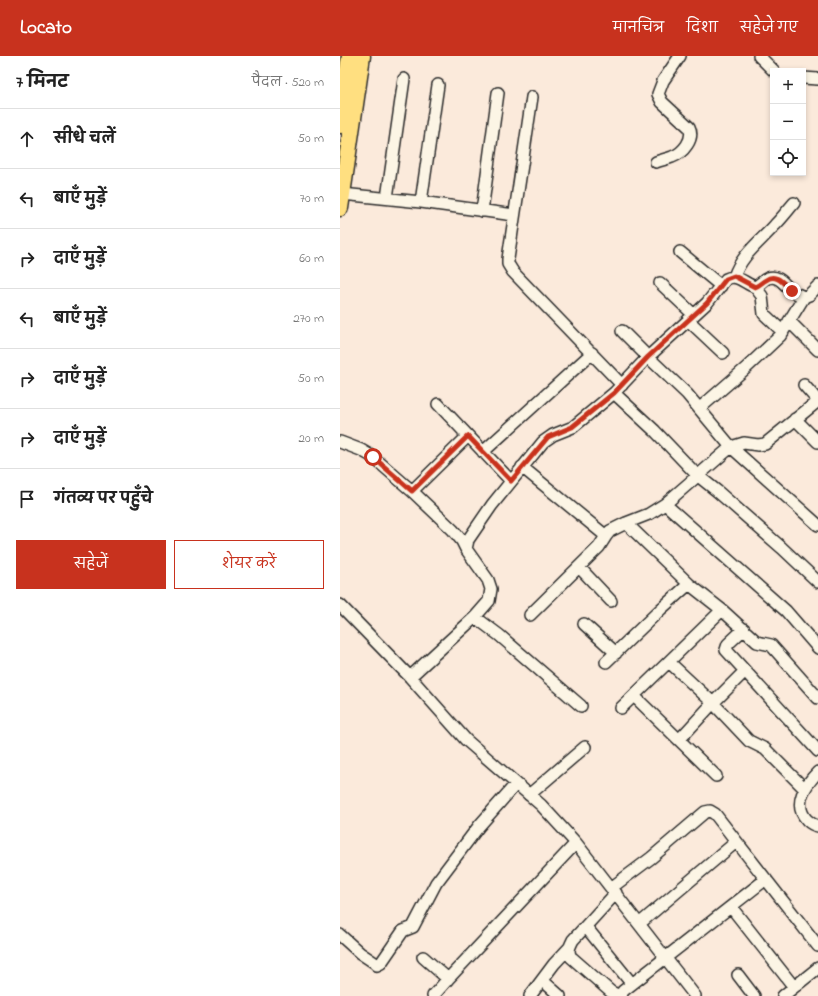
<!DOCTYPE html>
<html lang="hi">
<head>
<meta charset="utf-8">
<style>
	body { margin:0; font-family:"Indie Flower","Playpen Sans Deva",sans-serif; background:#f6f6f6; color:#222 }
	.controls { position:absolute; right:12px; top:12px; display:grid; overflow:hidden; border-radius:0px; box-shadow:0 2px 6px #0003 }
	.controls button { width:36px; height:36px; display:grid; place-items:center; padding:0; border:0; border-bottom:1px solid #e0e0e0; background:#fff; color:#222; font:20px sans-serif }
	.stop { position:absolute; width:12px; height:12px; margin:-9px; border:3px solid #c8321e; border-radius:50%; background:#fff }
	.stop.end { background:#c8321e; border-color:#fff; box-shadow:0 1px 4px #0008 }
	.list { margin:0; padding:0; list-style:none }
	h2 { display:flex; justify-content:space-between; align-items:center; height:52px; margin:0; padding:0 16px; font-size:17px }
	h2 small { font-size:13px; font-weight:400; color:#767676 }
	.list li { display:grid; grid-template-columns:26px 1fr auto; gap:12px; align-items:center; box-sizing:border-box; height:60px; padding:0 16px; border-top:1px solid #e0e0e0 }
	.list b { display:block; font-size:15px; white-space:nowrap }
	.list em { font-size:13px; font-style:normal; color:#767676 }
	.actions { display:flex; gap:8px; padding:12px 16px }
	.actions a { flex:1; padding:9px 0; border:1px solid #c8321e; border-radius:0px; text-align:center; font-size:14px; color:#c8321e }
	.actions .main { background:#c8321e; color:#fff }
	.icon { flex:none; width:22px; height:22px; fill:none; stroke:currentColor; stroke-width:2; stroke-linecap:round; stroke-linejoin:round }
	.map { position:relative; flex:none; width:478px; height:940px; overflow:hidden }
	header { display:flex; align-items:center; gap:24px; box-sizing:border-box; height:56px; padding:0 20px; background:#c8321e; color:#fff }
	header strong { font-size:19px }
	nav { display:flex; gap:22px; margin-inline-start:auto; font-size:14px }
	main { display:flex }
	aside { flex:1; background:#fff }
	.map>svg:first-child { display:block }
</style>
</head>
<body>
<header>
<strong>Locato</strong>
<nav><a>मानचित्र</a><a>दिशा</a><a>सहेजे गए</a></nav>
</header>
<main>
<aside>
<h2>7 मिनट<small>पैदल · 520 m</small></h2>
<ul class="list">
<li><svg class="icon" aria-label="ahead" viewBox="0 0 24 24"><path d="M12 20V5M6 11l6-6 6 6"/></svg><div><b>सीधे चलें</b></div><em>50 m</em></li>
<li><svg class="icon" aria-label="left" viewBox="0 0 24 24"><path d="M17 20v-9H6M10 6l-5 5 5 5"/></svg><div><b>बाएँ मुड़ें</b></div><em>70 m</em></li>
<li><svg class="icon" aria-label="right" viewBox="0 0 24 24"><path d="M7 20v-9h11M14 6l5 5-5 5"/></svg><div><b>दाएँ मुड़ें</b></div><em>60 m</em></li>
<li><svg class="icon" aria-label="left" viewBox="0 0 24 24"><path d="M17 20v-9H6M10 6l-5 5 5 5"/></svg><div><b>बाएँ मुड़ें</b></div><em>270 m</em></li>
<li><svg class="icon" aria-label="right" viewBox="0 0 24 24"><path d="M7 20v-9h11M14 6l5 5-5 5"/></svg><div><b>दाएँ मुड़ें</b></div><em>50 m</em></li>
<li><svg class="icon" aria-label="right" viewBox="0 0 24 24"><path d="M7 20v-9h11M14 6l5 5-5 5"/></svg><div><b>दाएँ मुड़ें</b></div><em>20 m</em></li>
<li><svg class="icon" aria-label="arrive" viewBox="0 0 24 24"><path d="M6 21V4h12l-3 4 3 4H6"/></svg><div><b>गंतव्य पर पहुँचे</b></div></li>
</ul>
<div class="actions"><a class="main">सहेजें</a><a>शेयर करें</a></div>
</aside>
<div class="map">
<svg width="478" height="940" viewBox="0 0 478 940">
	<rect width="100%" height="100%" fill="#fbeadb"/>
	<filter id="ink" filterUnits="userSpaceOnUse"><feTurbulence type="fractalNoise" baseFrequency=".025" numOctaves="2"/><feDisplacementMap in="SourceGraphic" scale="8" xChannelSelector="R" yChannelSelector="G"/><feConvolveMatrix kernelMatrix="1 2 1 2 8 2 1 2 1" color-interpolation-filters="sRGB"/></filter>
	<g filter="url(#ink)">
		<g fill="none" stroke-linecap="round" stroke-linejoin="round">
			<defs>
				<path id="minor" d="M419 0 434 15
					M463 22 478 23
					M192 41 168 203V208L173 216 282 329
					M316 106C321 104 327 103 332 101 343 97 355 83 349 71L322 46 318 38 323 25 340 0
					M2 138 81 146 174 159
					M47 142 64 23
					M81 146 98 29
					M142 155 158 37
					M340 196 381 230
					M394 221C401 199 421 185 435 169 442 162 448 154 454 147
					M320 227 354 259
					M415 231 422 240 424 258 443 276
					M348 264 383 297
					M449 265 478 294
					M282 275 308 301 347 338 391 391 478 469
					M464 329 478 345
					M274 337 315 375 357 419 377 435 442 492 478 526
					M98 348 171 425
					M360 352 405 313 440 280 464 241
					M455 363 478 386
					M0 386 21 394 33 401 72 435 113 474 122 485 126 493
					M143 396 252 297
					M182 411 266 480
					M72 435 128 380
					M325 448 446 555 478 592
					M239 511 271 545
					M0 549 70 621 135 561 149 545 151 533 148 524 126 493 128 484 152 449 203 386 213 379 233 371 274 337 308 301 367 247 386 223C397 217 405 228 415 231 420 229 423 224 428 222 439 218 445 230 452 235 456 238 460 239 464 241L469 239 478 230
					M382 554 417 586 431 589 478 642
					M190 559 259 491 266 480 270 475 286 467 309 458 325 448 391 391 404 387 418 389 425 388 478 345
					M135 561 159 579 241 650
					M244 568 276 597
					M404 573 388 588 386 594 478 695
					M266 606 321 553 349 528
					M329 606 373 647 409 685 425 693 465 733
					M70 621 126 684 201 749 236 787 355 940
					M294 640 376 720
					M281 652 382 554 349 528 286 467
					M339 684 373 647 405 615
					M478 716C466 728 452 748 467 764 470 767 473 769 478 770
					M189 739 245 691
					M271 832 311 802 365 756 370 755 375 758 478 890
					M276 837 233 884C230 890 227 895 231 901L271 936 281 940
					M391 851 454 931
					M299 868 396 786
					M246 871 292 928
					M0 879 20 897 35 907 37 909 41 907 63 875 73 871 96 827 139 770 176 728
					M83 901 108 923
					M398 919 414 940
					M202 924 214 908 229 892
					M93 940 108 923 236 787
					M190 940 202 924 220 940
					M281 940 283 935 426 823
					M443 940 478 912"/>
				<path id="highway" d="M0 69 10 0
					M0 152 22 0"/>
			</defs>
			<!-- minor casing -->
			<use href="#minor" stroke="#2b2b2b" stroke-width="14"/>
			<!-- highway casing -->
			<use href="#highway" stroke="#2b2b2b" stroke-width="19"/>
			<!-- minor -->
			<use href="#minor" stroke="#fcf5e5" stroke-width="11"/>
			<!-- highway -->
			<use href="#highway" stroke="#ffdf80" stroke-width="16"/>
		</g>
	</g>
	<g fill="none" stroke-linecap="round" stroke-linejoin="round" filter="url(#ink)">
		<!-- route -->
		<path stroke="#c8321e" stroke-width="5" d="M33 401 72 435 128 380 171 425 208 381 232 371 274 337 308 301 367 247 386 223 394 220 415 231C420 229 422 226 426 224 436 216 445 229 452 235"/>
	</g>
</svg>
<div class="controls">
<button>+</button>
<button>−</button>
<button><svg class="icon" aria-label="locate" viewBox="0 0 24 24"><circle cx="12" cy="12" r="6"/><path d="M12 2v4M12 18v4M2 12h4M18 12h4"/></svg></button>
</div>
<div class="stop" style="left:33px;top:401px"></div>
<div class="stop end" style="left:452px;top:235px"></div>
</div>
</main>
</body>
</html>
